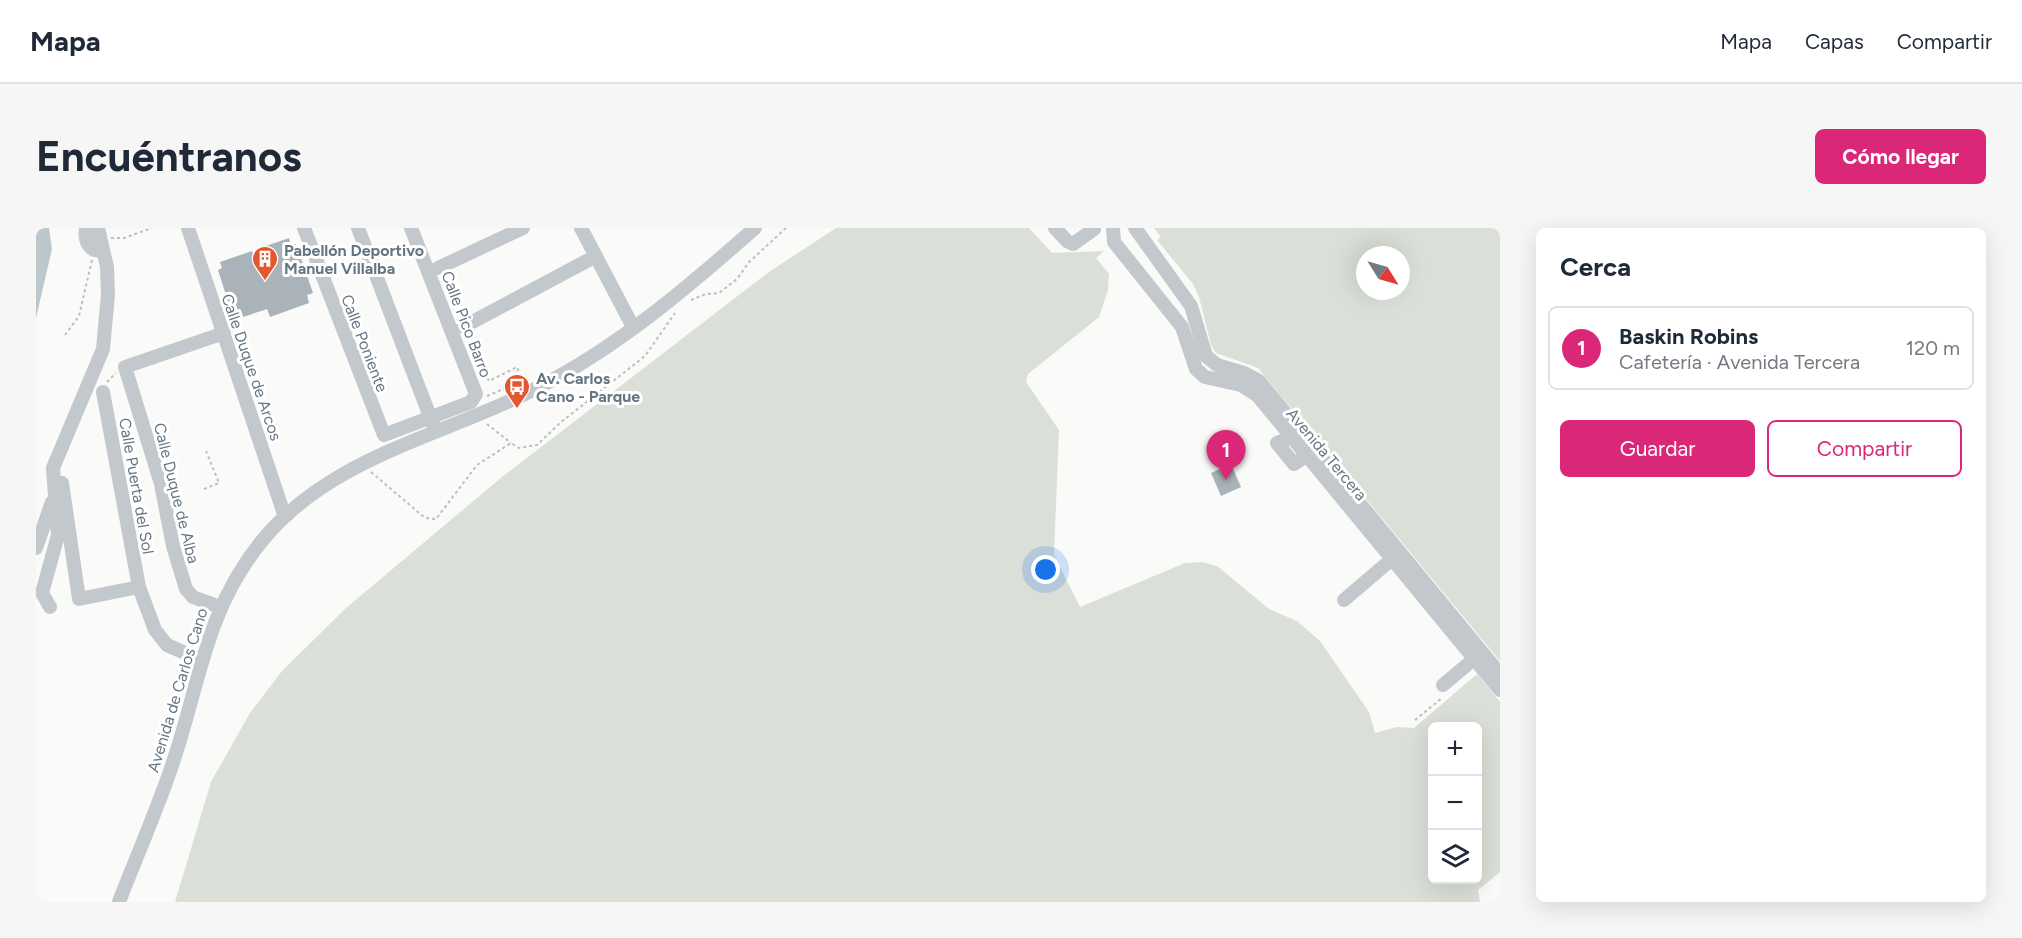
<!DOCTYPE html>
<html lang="es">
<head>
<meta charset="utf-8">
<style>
	body { margin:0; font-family:Figtree,sans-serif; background:#f6f6f7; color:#1f2937 }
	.controls { position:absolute; right:18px; bottom:18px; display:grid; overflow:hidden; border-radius:9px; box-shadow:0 6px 24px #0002 }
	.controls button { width:54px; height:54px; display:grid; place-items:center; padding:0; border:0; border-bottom:2px solid #e0e1e3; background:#fff; color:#1f2937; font:30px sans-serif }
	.compass { position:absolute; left:1320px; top:18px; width:54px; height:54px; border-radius:50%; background:#fff; box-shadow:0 6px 24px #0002; rotate:127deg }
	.you { position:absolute; left:1010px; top:342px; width:21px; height:21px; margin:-15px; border:4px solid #fff; border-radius:50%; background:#1a73e8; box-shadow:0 0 0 9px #1a73e833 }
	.badge { display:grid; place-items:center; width:39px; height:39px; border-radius:50%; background:#db2777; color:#fff; font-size:20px; font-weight:700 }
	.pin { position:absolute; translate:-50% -50px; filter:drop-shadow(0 2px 3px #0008) }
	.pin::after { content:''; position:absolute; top:32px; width:21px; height:18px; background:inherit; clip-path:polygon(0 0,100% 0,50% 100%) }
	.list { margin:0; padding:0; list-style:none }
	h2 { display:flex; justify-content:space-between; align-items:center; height:78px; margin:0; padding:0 24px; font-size:26px }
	h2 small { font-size:20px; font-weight:400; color:#747a83 }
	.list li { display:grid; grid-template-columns:39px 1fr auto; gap:18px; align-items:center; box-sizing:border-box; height:84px; margin:0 12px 12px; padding:0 12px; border:2px solid #e0e1e3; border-radius:9px }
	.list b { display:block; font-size:22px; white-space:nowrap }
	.list p { margin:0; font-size:20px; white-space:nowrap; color:#747a83 }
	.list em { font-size:20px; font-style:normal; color:#747a83 }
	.actions { display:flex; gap:12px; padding:18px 24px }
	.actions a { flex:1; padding:14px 0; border:2px solid #db2777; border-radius:9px; text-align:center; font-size:21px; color:#db2777 }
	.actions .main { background:#db2777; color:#fff }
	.icon { flex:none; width:33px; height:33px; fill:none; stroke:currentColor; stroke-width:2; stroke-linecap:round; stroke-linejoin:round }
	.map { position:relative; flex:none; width:1464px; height:674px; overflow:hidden; border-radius:9px }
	header { display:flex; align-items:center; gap:36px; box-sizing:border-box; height:84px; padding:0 30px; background:#fff; border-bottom:2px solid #e0e1e3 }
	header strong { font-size:28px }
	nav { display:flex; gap:33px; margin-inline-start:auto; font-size:21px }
	.intro { display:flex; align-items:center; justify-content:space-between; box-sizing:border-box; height:144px; padding:0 36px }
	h1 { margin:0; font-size:42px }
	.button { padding:15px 27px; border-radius:9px; background:#db2777; color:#fff; font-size:21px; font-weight:700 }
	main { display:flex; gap:36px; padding:0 36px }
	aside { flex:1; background:#fff; border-radius:9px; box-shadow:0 6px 24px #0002 }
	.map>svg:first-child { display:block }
</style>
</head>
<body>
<header>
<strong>Mapa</strong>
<nav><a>Mapa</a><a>Capas</a><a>Compartir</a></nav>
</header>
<div class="intro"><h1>Encuéntranos</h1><a class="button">Cómo llegar</a></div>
<main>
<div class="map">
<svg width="1464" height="674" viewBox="0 0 1464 674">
	<rect width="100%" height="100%" fill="#fafaf8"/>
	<!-- green -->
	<path fill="#dadfd7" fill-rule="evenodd" d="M800 0H993L1016 25 1068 23 1060 30 1073 46 1072 62 1063 89 992 146 990 154 1023 202 1018 327 1044 379 1149 335 1166 334 1181 338 1233 381 1261 393 1284 413 1333 484 1339 505 1361 499 1378 500 1441 446 1464 474V644L1442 662 1444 674H139L175 554 214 485 246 443 310 380 466 249 733 44ZM1396 499H1442V652H1396Z
		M1118 0H1464V433L1222 140 1180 125 1175 117 1163 69 1157 56 1121 12 1125 9ZM1329 27H1365V63H1329Z"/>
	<!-- water -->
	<path fill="#bbc7cb" d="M0 0H13L16 21 0 90Z"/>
	<!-- building -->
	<path fill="#aab3b9" d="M253 10 255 17 260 16 277 65 271 67 273 75 234 89 231 81 198 92 182 42 186 40 184 34 216 23 217 26 222 24 221 21Z
		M1195 236 1205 259 1185 268 1175 245Z"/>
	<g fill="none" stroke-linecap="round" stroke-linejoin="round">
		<!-- path -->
		<path stroke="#bbbfc2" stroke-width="2" stroke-dasharray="3 3" stroke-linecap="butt" d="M75 10H88L116 0
			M655 72 670 66 683 65 701 51 713 34 750 0
			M29 107 43 88 56 32
			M440 129 453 153 481 139 486 153
			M71 154 80 145
			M451 168 470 160
			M451 196 475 215
			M335 244 389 290 400 291 441 237 475 215 483 220 501 217 525 194 609 128 639 85
			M168 261 183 255 170 223
			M1379 492 1406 470"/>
		<!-- minor -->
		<path stroke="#c3c8cc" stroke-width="14" d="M50 0C48 13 53 25 67 22
			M152 0 247 283 251 287
			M268 0 348 207 435 174 440 166 375 0
			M322 0 398 199
			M545 0 597 99
			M1019 0 1031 13 1037 16 1058 1
			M1077 0 1078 14 1146 99 1160 141 1169 149 1205 157 1221 167 1464 462
			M1099 0 1155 78 1170 128 1181 137 1208 145 1223 153 1464 446
			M402 40 487 0
			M427 99 560 28
			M67 164 103 359 119 402 131 417 165 432
			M1261 207 1241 215 1258 236 1278 223
			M26 255 43 371 103 359
			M0 320 16 274
			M1308 372 1356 331
			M14 379 6 365 22 307 17 240 67 121 72 66 71 39 62 0
			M184 379 157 369 150 361 137 318 125 256 89 139 188 105
			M1407 457 1438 431
			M83 674C102 624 125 574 141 522 165 446 172 380 225 314 294 228 408 208 501 160 581 120 652 59 719 0"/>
	</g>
	<!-- icons -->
	<defs>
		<symbol id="building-pin" viewBox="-11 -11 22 30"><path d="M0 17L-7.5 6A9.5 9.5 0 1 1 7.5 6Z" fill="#e4572e" stroke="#fff"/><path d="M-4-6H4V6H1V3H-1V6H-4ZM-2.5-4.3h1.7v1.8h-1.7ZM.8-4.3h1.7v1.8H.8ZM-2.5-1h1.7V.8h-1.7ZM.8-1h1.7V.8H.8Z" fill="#fff"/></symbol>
		<symbol id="bus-pin" viewBox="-11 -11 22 30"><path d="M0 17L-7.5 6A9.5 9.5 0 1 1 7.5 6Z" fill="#e4572e" stroke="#fff"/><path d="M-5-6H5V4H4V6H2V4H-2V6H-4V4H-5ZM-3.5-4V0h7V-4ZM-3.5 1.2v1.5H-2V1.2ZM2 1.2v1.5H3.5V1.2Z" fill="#fff"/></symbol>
	</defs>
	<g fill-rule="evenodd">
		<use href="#building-pin" x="214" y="16" width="30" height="40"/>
		<use href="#bus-pin" x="466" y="144" width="30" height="40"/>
	</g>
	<g text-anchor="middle" stroke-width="6" stroke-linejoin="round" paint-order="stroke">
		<!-- poi labels -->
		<g font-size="16" font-weight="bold" fill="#657683" stroke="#fff" text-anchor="start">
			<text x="248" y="28">Pabellón Deportivo<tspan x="248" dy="18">Manuel Villalba</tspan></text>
			<text x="500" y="156">Av. Carlos<tspan x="500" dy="18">Cano - Parque</tspan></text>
		</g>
		<!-- street labels -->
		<g font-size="16" fill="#657683" stroke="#fff">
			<text transform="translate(431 96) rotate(69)" y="6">Calle Pico Barro</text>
			<text transform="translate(329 115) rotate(69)" y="6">Calle Poniente</text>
			<text transform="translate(216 139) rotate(71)" y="6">Calle Duque de Arcos</text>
			<text transform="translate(1291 226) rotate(50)" y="6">Avenida Tercera</text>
			<text transform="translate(101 258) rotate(80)" y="6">Calle Puerta del Sol</text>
			<text transform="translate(141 265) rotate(76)" y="6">Calle Duque de Alba</text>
			<text transform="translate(141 462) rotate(-73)" y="6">Avenida de Carlos Cano</text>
		</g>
	</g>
</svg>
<div class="controls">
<button>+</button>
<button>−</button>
<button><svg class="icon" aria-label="layers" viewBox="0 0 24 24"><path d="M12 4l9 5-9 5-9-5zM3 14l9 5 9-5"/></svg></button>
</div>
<svg class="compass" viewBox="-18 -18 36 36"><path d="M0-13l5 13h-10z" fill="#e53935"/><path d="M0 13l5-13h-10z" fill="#747a83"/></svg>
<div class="you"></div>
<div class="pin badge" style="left:1190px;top:252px">1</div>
</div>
<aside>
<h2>Cerca<small></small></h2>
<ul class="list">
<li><span class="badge">1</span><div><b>Baskin Robins</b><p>Cafetería · Avenida Tercera</p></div><em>120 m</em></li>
</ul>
<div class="actions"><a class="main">Guardar</a><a>Compartir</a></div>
</aside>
</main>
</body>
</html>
